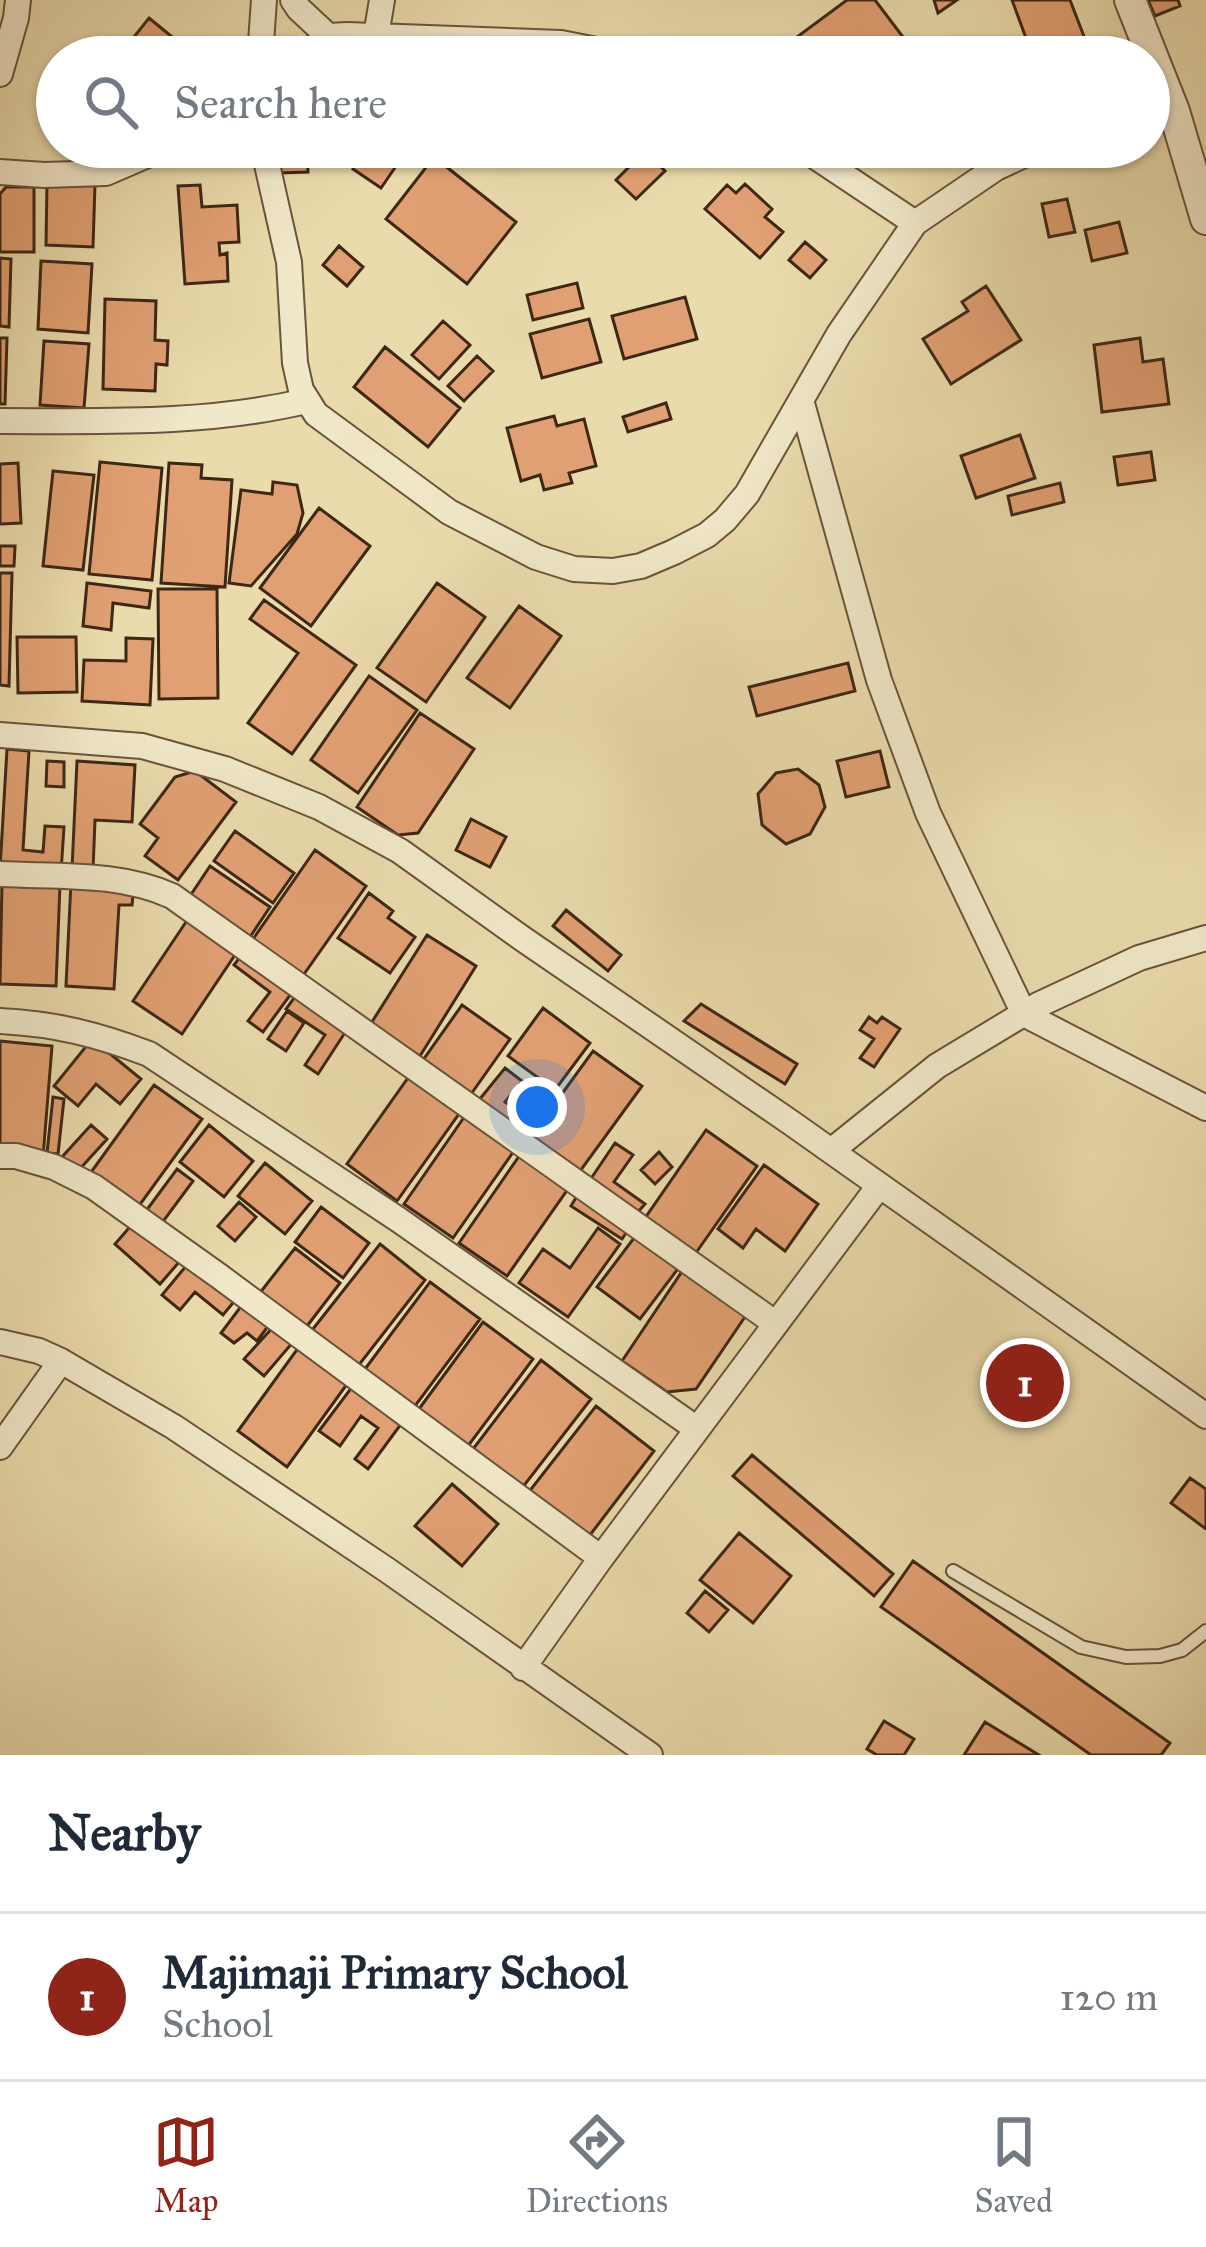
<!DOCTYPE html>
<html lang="en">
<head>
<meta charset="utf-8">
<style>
	body { margin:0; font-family:"IM FELL Great Primer",serif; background:#f2f2f3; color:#1f2937 }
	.you { position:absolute; left:537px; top:1107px; width:42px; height:42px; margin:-30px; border:9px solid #fff; border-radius:50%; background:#1a73e8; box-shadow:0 0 0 18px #1a73e833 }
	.badge { display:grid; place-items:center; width:78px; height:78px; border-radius:50%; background:#8f2418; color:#fff; font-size:39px; font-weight:700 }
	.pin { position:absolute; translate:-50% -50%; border:6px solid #fff; box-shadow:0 3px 12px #0006 }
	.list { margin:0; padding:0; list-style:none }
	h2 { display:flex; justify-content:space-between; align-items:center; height:156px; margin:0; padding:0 48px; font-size:51px }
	h2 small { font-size:39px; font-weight:400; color:#747a83 }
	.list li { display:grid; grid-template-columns:78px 1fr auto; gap:36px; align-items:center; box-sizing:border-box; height:168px; padding:0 48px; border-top:3px solid #e0e1e3 }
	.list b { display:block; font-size:45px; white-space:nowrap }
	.list p { margin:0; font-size:39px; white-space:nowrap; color:#747a83 }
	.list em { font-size:39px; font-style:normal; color:#747a83 }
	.icon { flex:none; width:66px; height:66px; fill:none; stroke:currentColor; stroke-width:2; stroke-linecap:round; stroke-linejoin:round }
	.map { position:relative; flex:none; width:1206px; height:1755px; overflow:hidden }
	.search { position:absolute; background:#fff; box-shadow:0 3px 9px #0004; left:36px; right:36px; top:36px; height:132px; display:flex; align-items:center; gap:30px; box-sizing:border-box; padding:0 42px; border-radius:66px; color:#747a83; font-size:45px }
	.sheet { height:324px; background:#fff }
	nav { display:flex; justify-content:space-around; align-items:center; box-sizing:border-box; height:168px; border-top:3px solid #e0e1e3; background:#fff; font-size:33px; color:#747a83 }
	nav a { display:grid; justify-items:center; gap:6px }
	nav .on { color:#8f2418 }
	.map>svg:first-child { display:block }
</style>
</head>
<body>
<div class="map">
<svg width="1206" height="1755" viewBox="0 0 1206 1755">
	<rect width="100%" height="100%" fill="#eadbac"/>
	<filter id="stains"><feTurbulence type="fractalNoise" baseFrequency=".00167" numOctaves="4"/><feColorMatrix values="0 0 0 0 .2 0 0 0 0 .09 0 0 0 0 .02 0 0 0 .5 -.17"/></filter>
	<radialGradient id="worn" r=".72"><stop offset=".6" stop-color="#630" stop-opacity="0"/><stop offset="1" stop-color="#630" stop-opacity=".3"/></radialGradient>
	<!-- building -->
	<path fill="#e1a073" stroke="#3e2715" stroke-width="3" d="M847 0H875L903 37 877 57H813L797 37Z
		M934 0H957L938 13Z
		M1012 0H1070L1085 39 1033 57Z
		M1148 0H1178L1180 6 1155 16Z
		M149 18 171 36 160 49 168 57H118Z
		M278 147H307L308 172 279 173Z
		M368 147H390L403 156 381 188 353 169Z
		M645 151 665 171 636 199 616 180Z
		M434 157 516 222 467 284 386 219Z
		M47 182 95 184 93 247 46 245Z
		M745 184 772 209 765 217 783 232 760 258 705 209 727 185 736 193Z
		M200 185 202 207 237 205 239 242 219 243 220 255 227 253 228 281 185 284 178 186Z
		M6 187H34V252H0V194Z
		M1067 199 1075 232 1049 237 1042 204Z
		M1119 222 1127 253 1092 261 1085 230Z
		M805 242 826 260 810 278 789 260Z
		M339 246 363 267 347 286 323 265Z
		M0 258 11 259 9 327 0 326Z
		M41 261 92 264 88 333 38 329Z
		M577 283 583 308 533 320 527 295Z
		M986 286 1021 340 951 384 923 339 968 311 962 302Z
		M685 297 697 339 624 359 612 316Z
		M105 299 156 301 155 340 168 341 167 365 156 364 155 391 103 389Z
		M589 319 601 362 542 378 530 334Z
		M443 321 470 345 439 379 412 355Z
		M0 338H7L5 404H0Z
		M1140 338 1143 362 1163 359 1169 404 1102 412 1094 345Z
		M44 341 89 344 84 408 40 405Z
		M385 347 460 408 428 447 354 387Z
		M477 356 493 371 464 401 448 386Z
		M666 403 671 419 628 432 623 417Z
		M554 416 557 426 584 419 596 466 569 473 572 483 544 490 540 475 521 481 507 428Z
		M1020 435 1035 478 976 498 961 456Z
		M1151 452 1155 480 1118 485 1114 457Z
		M100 462 162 468 152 580 89 574Z
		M18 463 21 523 0 524V464Z
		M169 463 202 465 201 478 232 480 225 587 161 583Z
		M53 471 94 475 83 570 43 566Z
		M273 482 297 485 303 513 297 534 251 586 229 583 241 490 272 494Z
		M1060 483 1064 502 1012 515 1008 496Z
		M319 508 370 546 311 626 260 588Z
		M0 546H15L14 566H0Z
		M0 573H12L9 686 0 685Z
		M87 583 151 591 149 608 113 603 111 630 83 626Z
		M437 583 485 617 426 702 377 668Z
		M158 589H217L218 698 159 699Z
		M264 600 356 665 292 754 248 723 298 653 250 619Z
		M519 606 561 636 510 708 467 678Z
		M17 637H76L77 692 18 693Z
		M126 638 153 639 150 705 82 701 84 660 126 661Z
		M848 663 855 691 757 716 749 687Z
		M369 676 417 710 358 793 311 760Z
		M420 713 474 749 418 833 398 835 357 807Z
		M7 749 29 751 23 850 43 852 45 826 64 827 61 873 0 869Z
		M880 751 889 787 846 797 837 761Z
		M47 761 64 762V787L46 786Z
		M77 761 135 765 132 822 95 820 93 870 72 869Z
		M798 769 819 785 825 807 810 834 786 844 762 825 758 794 776 773Z
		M195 771 236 802 178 880 145 856 158 838 140 824 175 777Z
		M471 819 506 837 490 867 456 850Z
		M235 831 294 873 273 903 214 861Z
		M315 850 366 886 302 977 251 942Z
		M210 866 270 907 250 937 190 896Z
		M2 882 60 885 56 986 0 984Z
		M71 882 134 886 132 905H119L114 989 66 986Z
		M369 893 393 911 388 918 415 937 390 973 338 938Z
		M566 910 621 955 608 971 553 926Z
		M190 916 239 949 182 1034 133 1001Z
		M427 935 476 966 420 1056 370 1025Z
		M246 949 296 987 263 1032 248 1021 270 992 234 965Z
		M299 991 350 1025 318 1074 305 1065 325 1035 286 1009Z
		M701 1004 797 1064 785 1084 684 1021Z
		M462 1005 510 1039 469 1097 421 1063Z
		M543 1008 590 1043 555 1090 508 1056Z
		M287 1011 304 1023 286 1051 268 1039Z
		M869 1017 877 1023 882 1017 900 1029 874 1067 860 1058 874 1039 860 1030Z
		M92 1039 141 1079 120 1104 96 1084 78 1106 54 1086Z
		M0 1041 52 1046 43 1157 0 1154Z
		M593 1051 642 1086 578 1174 529 1139Z
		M505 1068 522 1081 505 1102 532 1122 523 1134 479 1100Z
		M410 1075 461 1111 397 1201 347 1164Z
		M154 1085 202 1119 136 1210 89 1175Z
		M53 1097 64 1099 58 1154 47 1153Z
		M467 1113 516 1148 453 1238 404 1204Z
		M91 1125 107 1139 78 1171 62 1157Z
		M209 1125 253 1161 224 1197 180 1162Z
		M706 1130 757 1166 693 1257 643 1221Z
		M615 1143 633 1155 614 1182 645 1204 637 1213 590 1180Z
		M522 1152 570 1186 507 1276 459 1243Z
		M659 1152 672 1167 655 1184 641 1170Z
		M265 1163 312 1201 285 1234 238 1196Z
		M764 1165 818 1204 785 1251 756 1229 743 1248 718 1229Z
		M177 1169 193 1181 159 1227 143 1215Z
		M578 1194 630 1227 622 1239 571 1206Z
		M239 1202 256 1217 235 1241 218 1226Z
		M321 1207 369 1243 343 1278 295 1242Z
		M135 1221 180 1261 160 1284 115 1244Z
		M598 1228 620 1244 568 1317 519 1283 543 1249 570 1268Z
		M637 1234 680 1266 640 1319 597 1287Z
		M380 1244 425 1280 355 1370 309 1334Z
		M295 1248 340 1283 304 1330 259 1294Z
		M191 1260 237 1298 223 1315 195 1292 180 1310 162 1295Z
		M687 1264 751 1308 696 1389 667 1392 622 1361Z
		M430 1282 480 1319 412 1410 362 1373Z
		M242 1305 269 1325 257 1341 247 1333 234 1343 221 1333Z
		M483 1322 533 1359 465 1450 416 1413Z
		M275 1325 294 1341 264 1376 244 1359Z
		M301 1344 350 1380 287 1467 238 1431Z
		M541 1360 591 1399 519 1492 470 1453Z
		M355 1383 404 1420 368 1469 355 1459 378 1428 361 1416 340 1446 319 1431Z
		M596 1406 654 1451 587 1539 528 1493Z
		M752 1455 893 1574 874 1596 733 1476Z
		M1190 1478 1206 1489V1529L1171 1503Z
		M452 1484 498 1524 462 1566 415 1526Z
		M739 1533 791 1576 753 1623 700 1580Z
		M913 1561 1170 1743 1161 1755H1091L881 1607Z
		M705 1591 728 1610 709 1632 687 1613Z
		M884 1721 914 1739 904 1755H877L867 1749Z
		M985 1722 1039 1755H964Z"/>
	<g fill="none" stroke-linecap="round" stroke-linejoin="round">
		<defs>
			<path id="service" d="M953 1571 1081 1647 1126 1657 1160 1656 1182 1650 1206 1631"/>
			<path id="minor" d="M293 0 299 9 328 36
				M376 36 382 0
				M260 57 264 0
				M302 57 328 36 347 35 561 43 632 57
				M0 74 16 18 18 0
				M266 147V160L289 262 295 363 301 390 316 414 449 512 536 557 574 569 613 571 641 566 674 552 707 535 725 520 747 494 839 334 915 223 996 168 1041 147
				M801 147 915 223
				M0 172 44 175 106 173 166 147
				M801 400 879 680 928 813 1024 1014 1206 1108
				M0 421C103 421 205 425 306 401
				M0 735 142 746 225 769 319 807 400 851 523 939 790 1122 1206 1416
				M0 874C58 877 119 872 172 896L775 1323
				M0 1021C56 1024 96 1034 149 1054L399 1220 697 1429
				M831 1151 937 1066 1038 1005 1139 958 1206 938
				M0 1156H16L54 1167 94 1187 219 1276 601 1558
				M0 1342 39 1351 61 1361 174 1427 387 1570 650 1755
				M0 1447 61 1361
				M523 1668 601 1558 879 1186"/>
			<path id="tertiary" d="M1130 0 1174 111 1206 219"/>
		</defs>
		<!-- service casing -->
		<use href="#service" stroke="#69543b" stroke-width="16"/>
		<!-- minor casing -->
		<use href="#minor" stroke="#69543b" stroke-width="28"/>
		<!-- tertiary casing -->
		<use href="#tertiary" stroke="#69543b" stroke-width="34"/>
		<!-- service -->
		<use href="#service" stroke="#f1e8c9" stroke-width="12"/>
		<!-- minor -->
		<use href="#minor" stroke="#f1e8c9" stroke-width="24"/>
		<!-- tertiary -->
		<use href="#tertiary" stroke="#f1e8c9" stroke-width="30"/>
	</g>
	<rect width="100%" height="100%" filter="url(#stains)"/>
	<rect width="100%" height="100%" fill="url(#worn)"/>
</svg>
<div class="you"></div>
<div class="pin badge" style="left:1025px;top:1383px">1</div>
<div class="search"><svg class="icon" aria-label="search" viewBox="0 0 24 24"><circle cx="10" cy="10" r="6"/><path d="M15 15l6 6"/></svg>Search here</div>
</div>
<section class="sheet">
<h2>Nearby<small></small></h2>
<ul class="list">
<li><span class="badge">1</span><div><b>Majimaji Primary School</b><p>School</p></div><em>120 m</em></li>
</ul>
</section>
<nav>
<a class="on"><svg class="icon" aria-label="map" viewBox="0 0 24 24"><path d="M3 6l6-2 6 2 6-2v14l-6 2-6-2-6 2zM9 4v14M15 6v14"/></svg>Map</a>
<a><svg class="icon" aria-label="directions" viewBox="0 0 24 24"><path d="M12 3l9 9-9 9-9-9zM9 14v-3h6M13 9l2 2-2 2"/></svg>Directions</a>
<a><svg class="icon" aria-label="saved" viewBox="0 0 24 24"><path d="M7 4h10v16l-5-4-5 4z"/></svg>Saved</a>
</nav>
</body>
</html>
